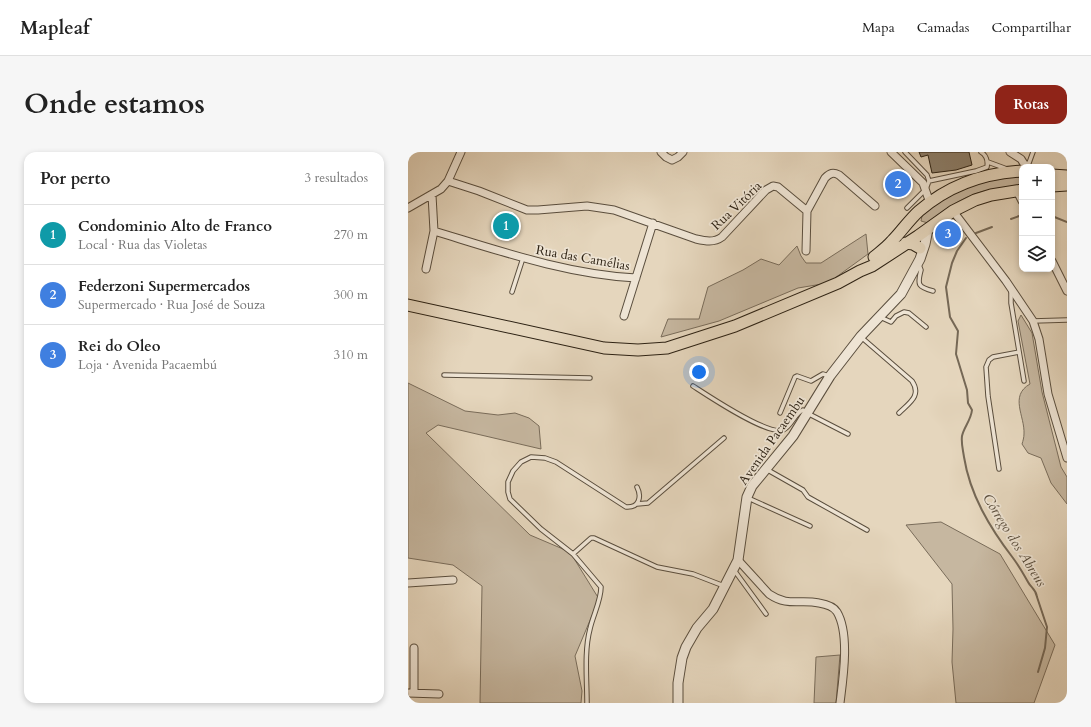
<!DOCTYPE html>
<html lang="pt">
<head>
<meta charset="utf-8">
<style>
	body { margin:0; font-family:Cardo,serif; background:#f6f6f6; color:#222 }
	.controls { position:absolute; right:12px; top:12px; display:grid; overflow:hidden; border-radius:8px; box-shadow:0 2px 6px #0003 }
	.controls button { width:36px; height:36px; display:grid; place-items:center; padding:0; border:0; border-bottom:1px solid #e0e0e0; background:#fff; color:#222; font:20px sans-serif }
	.you { position:absolute; left:291px; top:220px; width:14px; height:14px; margin:-10px; border:3px solid #fff; border-radius:50%; background:#1a73e8; box-shadow:0 0 0 6px #1a73e833 }
	.badge { display:grid; place-items:center; width:26px; height:26px; border-radius:50%; background:#8f2418; color:#fff; font-size:13px; font-weight:700 }
	.pin { position:absolute; translate:-50% -50%; border:2px solid #fff; box-shadow:0 1px 4px #0006 }
	.list { margin:0; padding:0; list-style:none }
	h2 { display:flex; justify-content:space-between; align-items:center; height:52px; margin:0; padding:0 16px; font-size:17px }
	h2 small { font-size:13px; font-weight:400; color:#767676 }
	.list li { display:grid; grid-template-columns:26px 1fr auto; gap:12px; align-items:center; box-sizing:border-box; height:60px; padding:0 16px; border-top:1px solid #e0e0e0 }
	.list b { display:block; font-size:15px; white-space:nowrap }
	.list p { margin:0; font-size:13px; white-space:nowrap; color:#767676 }
	.list em { font-size:13px; font-style:normal; color:#767676 }
	.icon { flex:none; width:22px; height:22px; fill:none; stroke:currentColor; stroke-width:2; stroke-linecap:round; stroke-linejoin:round }
	.map { position:relative; flex:none; width:659px; height:551px; overflow:hidden; border-radius:12px }
	header { display:flex; align-items:center; gap:24px; box-sizing:border-box; height:56px; padding:0 20px; background:#fff; border-bottom:1px solid #e0e0e0 }
	header strong { font-size:19px }
	nav { display:flex; gap:22px; margin-inline-start:auto; font-size:14px }
	.intro { display:flex; align-items:center; justify-content:space-between; box-sizing:border-box; height:96px; padding:0 24px }
	h1 { margin:0; font-size:28px }
	.button { padding:10px 18px; border-radius:12px; background:#8f2418; color:#fff; font-size:14px; font-weight:700 }
	main { display:flex; gap:24px; padding:0 24px }
	aside { flex:1; background:#fff; border-radius:12px; box-shadow:0 2px 6px #0003 }
	.map>svg:first-child { display:block }
</style>
</head>
<body>
<header>
<strong>Mapleaf</strong>
<nav><a>Mapa</a><a>Camadas</a><a>Compartilhar</a></nav>
</header>
<div class="intro"><h1>Onde estamos</h1><a class="button">Rotas</a></div>
<main>
<aside>
<h2>Por perto<small>3 resultados</small></h2>
<ul class="list">
<li><span class="badge" style="background:#0f9aa8">1</span><div><b>Condominio Alto de Franco</b><p>Local · Rua das Violetas</p></div><em>270 m</em></li>
<li><span class="badge" style="background:#3f7fe0">2</span><div><b>Federzoni Supermercados</b><p>Supermercado · Rua José de Souza</p></div><em>300 m</em></li>
<li><span class="badge" style="background:#3f7fe0">3</span><div><b>Rei do Oleo</b><p>Loja · Avenida Pacaembú</p></div><em>310 m</em></li>
</ul>
</aside>
<div class="map">
<svg width="659" height="551" viewBox="0 0 659 551">
	<rect width="100%" height="100%" fill="#e5d6bd"/>
	<filter id="stains"><feTurbulence type="fractalNoise" baseFrequency=".005" numOctaves="4"/><feColorMatrix values="0 0 0 0 .2 0 0 0 0 .09 0 0 0 0 .02 0 0 0 .5 -.17"/></filter>
	<radialGradient id="worn" r=".72"><stop offset=".6" stop-color="#630" stop-opacity="0"/><stop offset="1" stop-color="#630" stop-opacity=".3"/></radialGradient>
	<!-- green -->
	<path fill="#c6b7a0" stroke="#796c5a" d="M614 24V32L611 34C603 35 594 35 586 37 560 41 539 55 520 71L513 69 514 64 522 56 539 44 585 26Z
		M458 82 460 102 420 131 390 136 311 169 253 185 260 167H291L300 135 335 118 353 107 371 113 389 94 393 104 398 111H413Z
		M613 163 624 181 634 240 653 315 659 325V352L643 331 633 306 620 301 614 292C615 289 616 285 616 282 617 264 601 244 622 232L610 169Z
		M0 231 57 259 90 263 107 261 121 266 131 274 133 297 30 273 18 281 122 383 162 400 191 447 167 504 174 539 173 551H72L74 434 45 413 0 406Z
		M533 370 592 402 647 493 626 551H548L544 510 545 477 544 432 498 373Z
		M432 503 428 551H406L408 505Z"/>
	<g fill="none" stroke-linecap="round" stroke-linejoin="round">
		<!-- stream -->
		<path stroke="#756856" stroke-width="2" d="M644 64 659 70
			M603 67 614 63
			M568 81 584 75
			M558 86 549 99 544 111 538 135 542 165 550 179 548 202 559 238 560 251 564 258C563 268 556 275 554 284 553 291 555 298 556 305 562 343 582 376 605 406 611 414 615 421 620 430 623 436 628 437 629 445L639 475 637 496 630 520"/>
	</g>
	<!-- building -->
	<path fill="#8c7f6b" stroke="#2c2113" d="M511 0H561L564 13 548 18 524 21 520 3 513 5Z
		M95 61 109 66 102 87 88 83Z
		M545 69 553 79 534 94 526 84Z"/>
	<g fill="none" stroke-linecap="round" stroke-linejoin="round">
		<defs>
			<path id="service" d="M497 0 519 23 521 29 518 37 499 56
				M580 10 599 17
				M617 12 621 11 625 0
				M521 29 568 19 579 15C580 9 578 3 573 0
				M511 113 513 118C509 133 510 135 525 139
				M603 139V151L616 229
				M104 140 115 106
				M472 165 483 170 488 164 496 160 501 161 518 175
				M625 169 659 168
				M453 185 504 229C514 244 501 251 491 261
				M36 223 182 226
				M285 234C299 243 360 284 375 278 384 274 386 262 395 258L400 260 403 263 440 282
				M372 261 387 225 389 224 403 229 415 222 421 224
				M358 317 395 338 400 345 459 378
				M591 317 580 244 578 215 581 208 585 205 611 200
				M340 346 402 374
				M229 352 240 351 316 286
				M165 402 183 386H186L249 415 285 422 316 434
				M326 418 358 462
				M179 551C179 528 176 499 182 477 185 463 193 449 193 435L165 402 133 377 102 347 100 340V330L105 319 113 310 123 305 137 306 148 310 218 355C231 356 234 345 229 335"/>
			<path id="minor" d="M253 0 258 5 264 8 270 5 275 0
				M483 0 515 31 522 51
				M602 0 613 7 618 15
				M40 29 71 39 119 58H130L179 54 206 58 288 87C297 89 306 91 314 85L358 38 365 34 370 35 399 59
				M609 39 614 49
				M0 56 33 37 40 29 53 0
				M545 59 598 129 625 169 631 187 640 242 659 306
				M26 79C92 99 158 122 228 126
				M398 99 399 59 417 26C422 21 425 20 431 23L467 54
				M644 109 659 139
				M18 117 26 79 24 43
				M216 164 245 71
				M330 408 361 442C380 455 391 447 411 451 417 452 426 455 429 460 442 482 435 527 432 551
				M0 431 45 428
				M6 496V541
				M0 541 31 542"/>
			<path id="tertiary" d="M270 551V531L274 506 278 495 289 476 305 457 330 408 339 345 344 334 385 284 422 224 453 184 493 142 512 107 517 92 520 77"/>
			<path id="primary" d="M644 23 659 24
				M644 34 659 33
				M498 91 505 92 512 96
				M466 105C472 100 479 95 484 89 493 80 501 68 511 59 540 34 576 21 614 19
				M0 153 196 196 230 198 259 196 327 174 430 131 452 119 464 114 510 84 545 59 567 48 583 43 614 38"/>
		</defs>
		<!-- service casing -->
		<use href="#service" stroke="#5a4e3e" stroke-width="5.5"/>
		<!-- minor casing -->
		<use href="#minor" stroke="#5a4e3e" stroke-width="9"/>
		<!-- tertiary casing -->
		<use href="#tertiary" stroke="#5a4e3e" stroke-width="11"/>
		<!-- primary casing -->
		<use href="#primary" stroke="#2c2113" stroke-width="13"/>
		<!-- service -->
		<use href="#service" stroke="#eee4d4" stroke-width="3.5"/>
		<!-- minor -->
		<use href="#minor" stroke="#eee4d4" stroke-width="7"/>
		<!-- tertiary -->
		<use href="#tertiary" stroke="#eee4d4" stroke-width="9"/>
		<!-- primary -->
		<use href="#primary" stroke="#e5d6bd" stroke-width="11"/>
	</g>
	<g text-anchor="middle" stroke-width="3.5" stroke-linejoin="round" paint-order="stroke">
		<!-- street labels -->
		<g font-size="13" fill="#2c2113" stroke="#eee4d4">
			<text transform="translate(328 53) rotate(-44)" y="5">Rua Vitória</text>
			<text transform="translate(175 105) rotate(10)" y="5">Rua das Camélias</text>
			<text transform="translate(363 288) rotate(-55)" y="5">Avenida Pacaembu</text>
		</g>
		<!-- water labels -->
		<g font-size="14" font-style="italic" fill="#574b3a" stroke="#eee4d4">
			<text transform="translate(607 388) rotate(58)" y="5">Córrego dos Abreus</text>
		</g>
	</g>
	<rect width="100%" height="100%" filter="url(#stains)"/>
	<rect width="100%" height="100%" fill="url(#worn)"/>
</svg>
<div class="controls">
<button>+</button>
<button>−</button>
<button><svg class="icon" aria-label="layers" viewBox="0 0 24 24"><path d="M12 4l9 5-9 5-9-5zM3 14l9 5 9-5"/></svg></button>
</div>
<div class="you"></div>
<div class="pin badge" style="left:98px;top:74px;background:#0f9aa8">1</div>
<div class="pin badge" style="left:490px;top:32px;background:#3f7fe0">2</div>
<div class="pin badge" style="left:540px;top:82px;background:#3f7fe0">3</div>
</div>
</main>
</body>
</html>
